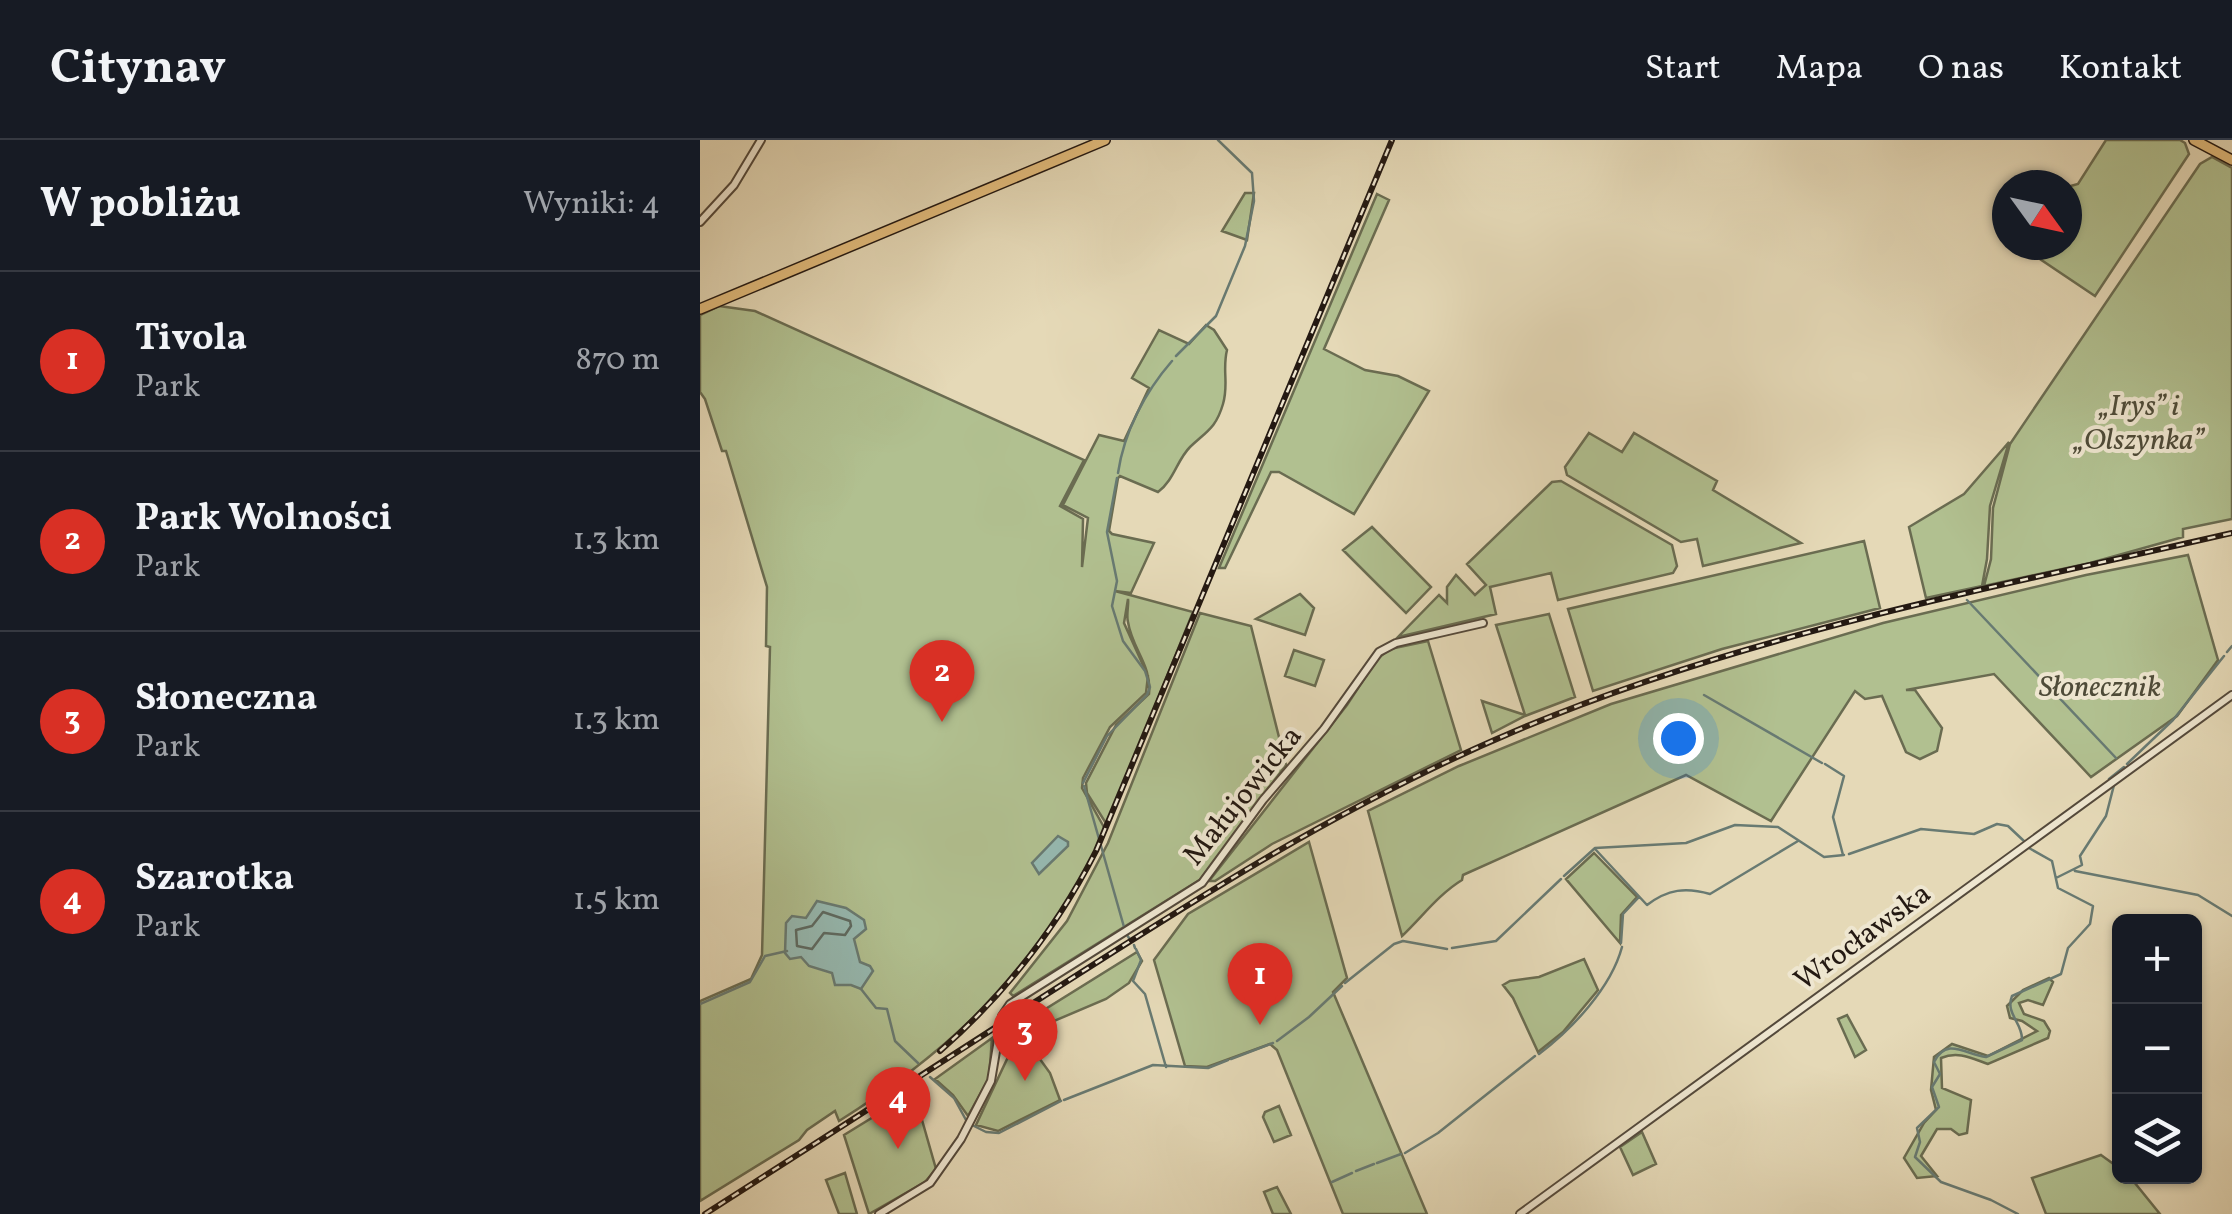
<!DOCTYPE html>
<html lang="pl">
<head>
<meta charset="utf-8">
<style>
	body { margin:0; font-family:Vollkorn,serif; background:#20242c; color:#f1f3f6 }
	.controls { position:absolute; right:30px; bottom:30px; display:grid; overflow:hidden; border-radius:15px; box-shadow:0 2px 8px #0004 }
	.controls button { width:90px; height:90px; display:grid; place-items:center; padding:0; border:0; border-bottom:2px solid #363941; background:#171b24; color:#f1f3f6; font:50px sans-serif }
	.compass { position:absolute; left:1292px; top:30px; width:90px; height:90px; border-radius:50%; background:#171b24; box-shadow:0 2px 8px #0004; rotate:123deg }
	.you { position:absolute; left:978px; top:598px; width:35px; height:35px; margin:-25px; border:8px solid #fff; border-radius:50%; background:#1a73e8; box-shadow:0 0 0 15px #1a73e833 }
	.badge { display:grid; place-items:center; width:65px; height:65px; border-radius:50%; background:#d93025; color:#fff; font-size:32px; font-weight:700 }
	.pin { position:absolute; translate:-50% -82px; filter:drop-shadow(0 2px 5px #0008) }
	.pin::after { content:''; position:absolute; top:52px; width:35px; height:30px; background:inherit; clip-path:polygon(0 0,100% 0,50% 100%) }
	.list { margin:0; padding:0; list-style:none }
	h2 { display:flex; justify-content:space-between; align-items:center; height:130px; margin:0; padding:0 40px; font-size:42px }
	h2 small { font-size:32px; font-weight:400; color:#9ea1a6 }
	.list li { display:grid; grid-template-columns:65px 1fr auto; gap:30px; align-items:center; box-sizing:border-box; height:180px; padding:0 40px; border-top:2px solid #363941 }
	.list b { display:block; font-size:38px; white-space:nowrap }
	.list p { margin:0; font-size:32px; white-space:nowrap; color:#9ea1a6 }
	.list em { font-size:32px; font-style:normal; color:#9ea1a6 }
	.icon { flex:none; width:55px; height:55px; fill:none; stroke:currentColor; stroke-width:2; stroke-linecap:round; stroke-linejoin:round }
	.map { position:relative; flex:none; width:1532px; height:1074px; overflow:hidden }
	header { display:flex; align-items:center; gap:60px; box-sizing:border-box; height:140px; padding:0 50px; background:#171b24; border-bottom:2px solid #363941 }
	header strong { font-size:48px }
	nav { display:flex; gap:55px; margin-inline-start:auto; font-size:35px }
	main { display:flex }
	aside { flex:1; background:#171b24 }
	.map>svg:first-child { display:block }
</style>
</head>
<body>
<header>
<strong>Citynav</strong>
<nav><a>Start</a><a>Mapa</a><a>O nas</a><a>Kontakt</a></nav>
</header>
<main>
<aside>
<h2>W pobliżu<small>Wyniki: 4</small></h2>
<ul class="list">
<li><span class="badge">1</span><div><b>Tivola</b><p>Park</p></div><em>870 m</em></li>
<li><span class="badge">2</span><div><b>Park Wolności</b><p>Park</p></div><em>1.3 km</em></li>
<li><span class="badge">3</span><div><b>Słoneczna</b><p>Park</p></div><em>1.3 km</em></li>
<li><span class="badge">4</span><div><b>Szarotka</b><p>Park</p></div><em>1.5 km</em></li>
</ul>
</aside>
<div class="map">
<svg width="1532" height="1074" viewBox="0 0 1532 1074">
	<rect width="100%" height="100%" fill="#e5d9b7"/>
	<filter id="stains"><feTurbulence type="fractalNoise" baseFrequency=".002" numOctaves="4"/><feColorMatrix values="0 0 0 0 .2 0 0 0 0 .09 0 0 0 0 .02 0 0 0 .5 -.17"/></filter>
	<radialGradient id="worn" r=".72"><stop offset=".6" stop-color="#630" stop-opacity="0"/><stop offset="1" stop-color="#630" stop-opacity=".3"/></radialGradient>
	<!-- green -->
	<path fill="#b1c090" stroke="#6a6c51" stroke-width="2.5" d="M1406 0H1480L1485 3 1489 14 1395 156 1319 105H1367V47L1378 44Z
		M1512 17 1532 28V379L1483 389V397L1390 423 1284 446 1291 419 1293 368 1310 304 1500 24Z
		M545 53H554L547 100 522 91Z
		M677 54 689 60 624 209 665 230 698 236 729 251 654 374 579 332H571L525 428H519Z
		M19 166 55 171 384 320 360 366 383 379 382 427 388 378 363 365 399 295 424 301 449 248 432 238 459 190 489 204 506 185 514 190 527 210C522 230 529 244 523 264 516 288 507 291 490 307 477 320 474 340 458 352L420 336 418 338 409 391 412 394 454 403 431 453 415 451 493 472 407 685 387 653 386 643 416 585 449 554C452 525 432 509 428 482 426 475 429 464 428 459L424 483 448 536 446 553 410 587 383 638 382 648 405 689C355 814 251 911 139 981L135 971 107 990 99 1000 0 1061V861L51 839 62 815 70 507 66 506 67 447 26 311H22L5 259 0 252V175Z
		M889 293 922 312 934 293 1017 341 1013 350 1101 403 1003 426 997 399 981 402 867 335 865 327Z
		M1309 302 1290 366 1287 419 1282 446 1226 458 1209 387 1264 354Z
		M861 341 972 405 977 426 973 433 858 460 851 433 790 447 796 474 698 497 739 455 747 463V447L756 435 775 455 786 445 767 424 852 342Z
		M672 387 731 447 706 473 643 410Z
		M1164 401 1180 468 1022 509 893 551 868 469Z
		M1488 415 1518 520 1477 576 1391 637 1294 534 1206 550H1215L1242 588 1237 611 1220 619 1206 612 1182 556 1165 559 1155 551 1071 681 986 635 763 735 762 740C739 754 722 777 702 796L668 671 759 626 911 564 1183 483 1386 435Z
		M600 454 614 468 605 495 556 479Z
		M500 473 551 486 586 625 501 739 313 856 310 853 367 781 408 703Z
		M849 474 875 557 825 576 792 593 782 561 825 575 796 485Z
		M728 501 761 610 572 704 515 741H509L647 565 677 519 690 509Z
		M594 510 624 520 615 546 585 536Z
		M609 702 647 838 633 852 727 1074H643L577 910 570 904 507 927 485 926 454 820 488 774Z
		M894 713 937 757 921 775 920 803 866 739Z
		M437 812 442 821 429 843 406 859 328 892 323 883Z
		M884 819 898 850 863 892 838 912 813 858 803 845 810 841 839 837Z
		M1349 838 1353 842 1343 865 1328 860 1319 863 1324 874 1344 881 1350 891 1348 898 1288 924C1271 918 1258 911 1241 918L1242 948 1271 960 1267 993 1259 995 1251 989H1237L1221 1016 1237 1036 1217 1038 1204 1018 1224 983 1236 970 1231 950 1234 917 1252 904 1288 916 1337 891 1322 881 1310 878 1307 866 1323 850Z
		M1147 875 1166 910 1155 917 1138 879Z
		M324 897 350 933 360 960 298 991 276 985 317 898Z
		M292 898 289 938 268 976 253 955 235 939Z
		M214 952 236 1029 225 1042 169 1074 144 995Z
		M579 966 591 995 574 1002 563 977 565 972Z
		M942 992 956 1024 933 1035 920 1007Z
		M1401 1015 1419 1028 1420 1036 1430 1037 1460 1074H1346L1332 1038Z
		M145 1033 157 1074H139L126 1040Z
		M577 1047 591 1074H573L564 1052Z"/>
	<!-- water -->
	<path fill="#96bab2" stroke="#687a72" stroke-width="2.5" d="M358 696 368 702V706L339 734 332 723Z
		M117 761 146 768 164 780 166 789 154 799 160 822 170 826 173 831 161 849 151 845H135L132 833 109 826 101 817 90 819 85 813 86 783 92 776 106 778Z"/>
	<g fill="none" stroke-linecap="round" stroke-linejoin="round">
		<!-- shore -->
		<path stroke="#5d6a62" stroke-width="2.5" d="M123 772 150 781 151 786 145 795 124 793 112 809 97 806 96 790 112 786Z"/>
		<!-- stream -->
		<path stroke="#687a72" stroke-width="2.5" d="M476 216 516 176 545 106 554 61 552 33 518 0
			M418 333C424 292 445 252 472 221
			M1267 460 1416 618
			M1527 512 1532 506
			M1004 555 1122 623
			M1125 624 1144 636 1133 677 1143 715
			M1427 624 1473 580 1524 516
			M1409 639 1424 627
			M383 643 407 596 447 555 450 547 445 531 423 501 412 466 417 441 407 392 417 338
			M384 646 424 787
			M896 710 947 765C968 749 986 747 1010 754L1098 701
			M1149 714 1221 689 1274 694 1297 684 1308 686 1325 702
			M1375 731 1498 755 1532 776
			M864 736 895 708 986 703 1035 685 1078 687 1124 717 1144 715
			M1356 738 1382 725 1380 716 1406 676 1414 645
			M427 795 429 798
			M921 803 923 774 939 757
			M434 805 435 808
			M752 808 796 801 861 739
			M436 809 441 820 433 841 445 854 466 927
			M645 843 694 804 703 801 747 809
			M161 849 176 868 187 869 195 901 218 923
			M0 864 50 842 65 816 87 811
			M577 901 609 877 642 846
			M839 914C872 889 911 848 922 807
			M531 919 573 903
			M230 937 254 958 266 980
			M364 960 453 925 508 928 528 920
			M272 985 286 992 299 993 361 961
			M705 1013 738 993 835 916
			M677 1023 701 1014
			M656 1031 674 1024
			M632 1042 652 1033
			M1318 1074 1291 1060 1241 1042 1215 1017 1220 1002 1217 988 1239 967 1232 947 1240 934 1234 922C1247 896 1266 915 1286 917L1322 900C1323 883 1305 874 1312 856L1361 834 1368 808 1390 784 1393 766 1358 748 1352 721 1329 708"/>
		<defs>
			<path id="minor" d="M0 82 34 45 61 0
				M179 1074 230 1043 261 999 291 941 302 876 310 864 502 743 563 660 624 589 679 512 696 503 783 483
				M820 1074 1532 555"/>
			<path id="major" d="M1494 0 1532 20
				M0 169 405 0"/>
		</defs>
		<!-- minor casing -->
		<use href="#minor" stroke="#54493b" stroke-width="10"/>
		<!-- major casing -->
		<use href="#major" stroke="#241912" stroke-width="12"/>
		<!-- minor -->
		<use href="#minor" stroke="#eee6d0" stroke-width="6"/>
		<!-- major -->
		<use href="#major" stroke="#e2bc7c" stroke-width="9"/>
		<defs>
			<path id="rail" d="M240 911C305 854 357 788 396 711L692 0
				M5 1074C117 1002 229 931 341 858 494 760 645 663 813 592 1043 494 1289 449 1532 393"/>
		</defs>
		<!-- rail casing -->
		<use href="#rail" stroke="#241912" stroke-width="6"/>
		<!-- rail -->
		<use href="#rail" stroke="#eee6d0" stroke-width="2.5" stroke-dasharray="8" stroke-linecap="butt"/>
	</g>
	<g text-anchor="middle" stroke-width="8" stroke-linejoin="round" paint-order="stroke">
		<!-- park labels -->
		<g font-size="30" font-style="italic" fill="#4e4b38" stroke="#eee6d0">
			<text x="1439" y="275">„Irys” i<tspan x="1439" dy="34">„Olszynka”</tspan></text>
			<text x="1400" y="556">Słonecznik</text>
		</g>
		<!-- street labels -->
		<g font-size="30" fill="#241912" stroke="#eee6d0">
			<text transform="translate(542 655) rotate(-51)" y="10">Małujowicka</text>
			<text transform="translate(1162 796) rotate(-36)" y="10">Wrocławska</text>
		</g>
	</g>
	<rect width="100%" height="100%" filter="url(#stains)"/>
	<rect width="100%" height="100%" fill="url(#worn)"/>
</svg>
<div class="controls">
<button>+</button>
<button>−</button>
<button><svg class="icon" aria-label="layers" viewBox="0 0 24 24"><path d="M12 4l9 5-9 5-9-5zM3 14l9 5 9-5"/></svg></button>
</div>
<svg class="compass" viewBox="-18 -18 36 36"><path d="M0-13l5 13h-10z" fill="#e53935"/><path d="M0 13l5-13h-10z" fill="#9ea1a6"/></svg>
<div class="you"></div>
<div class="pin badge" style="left:560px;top:885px">1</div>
<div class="pin badge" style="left:242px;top:582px">2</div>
<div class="pin badge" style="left:325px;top:941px">3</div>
<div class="pin badge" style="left:198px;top:1009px">4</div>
</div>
</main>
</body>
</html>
